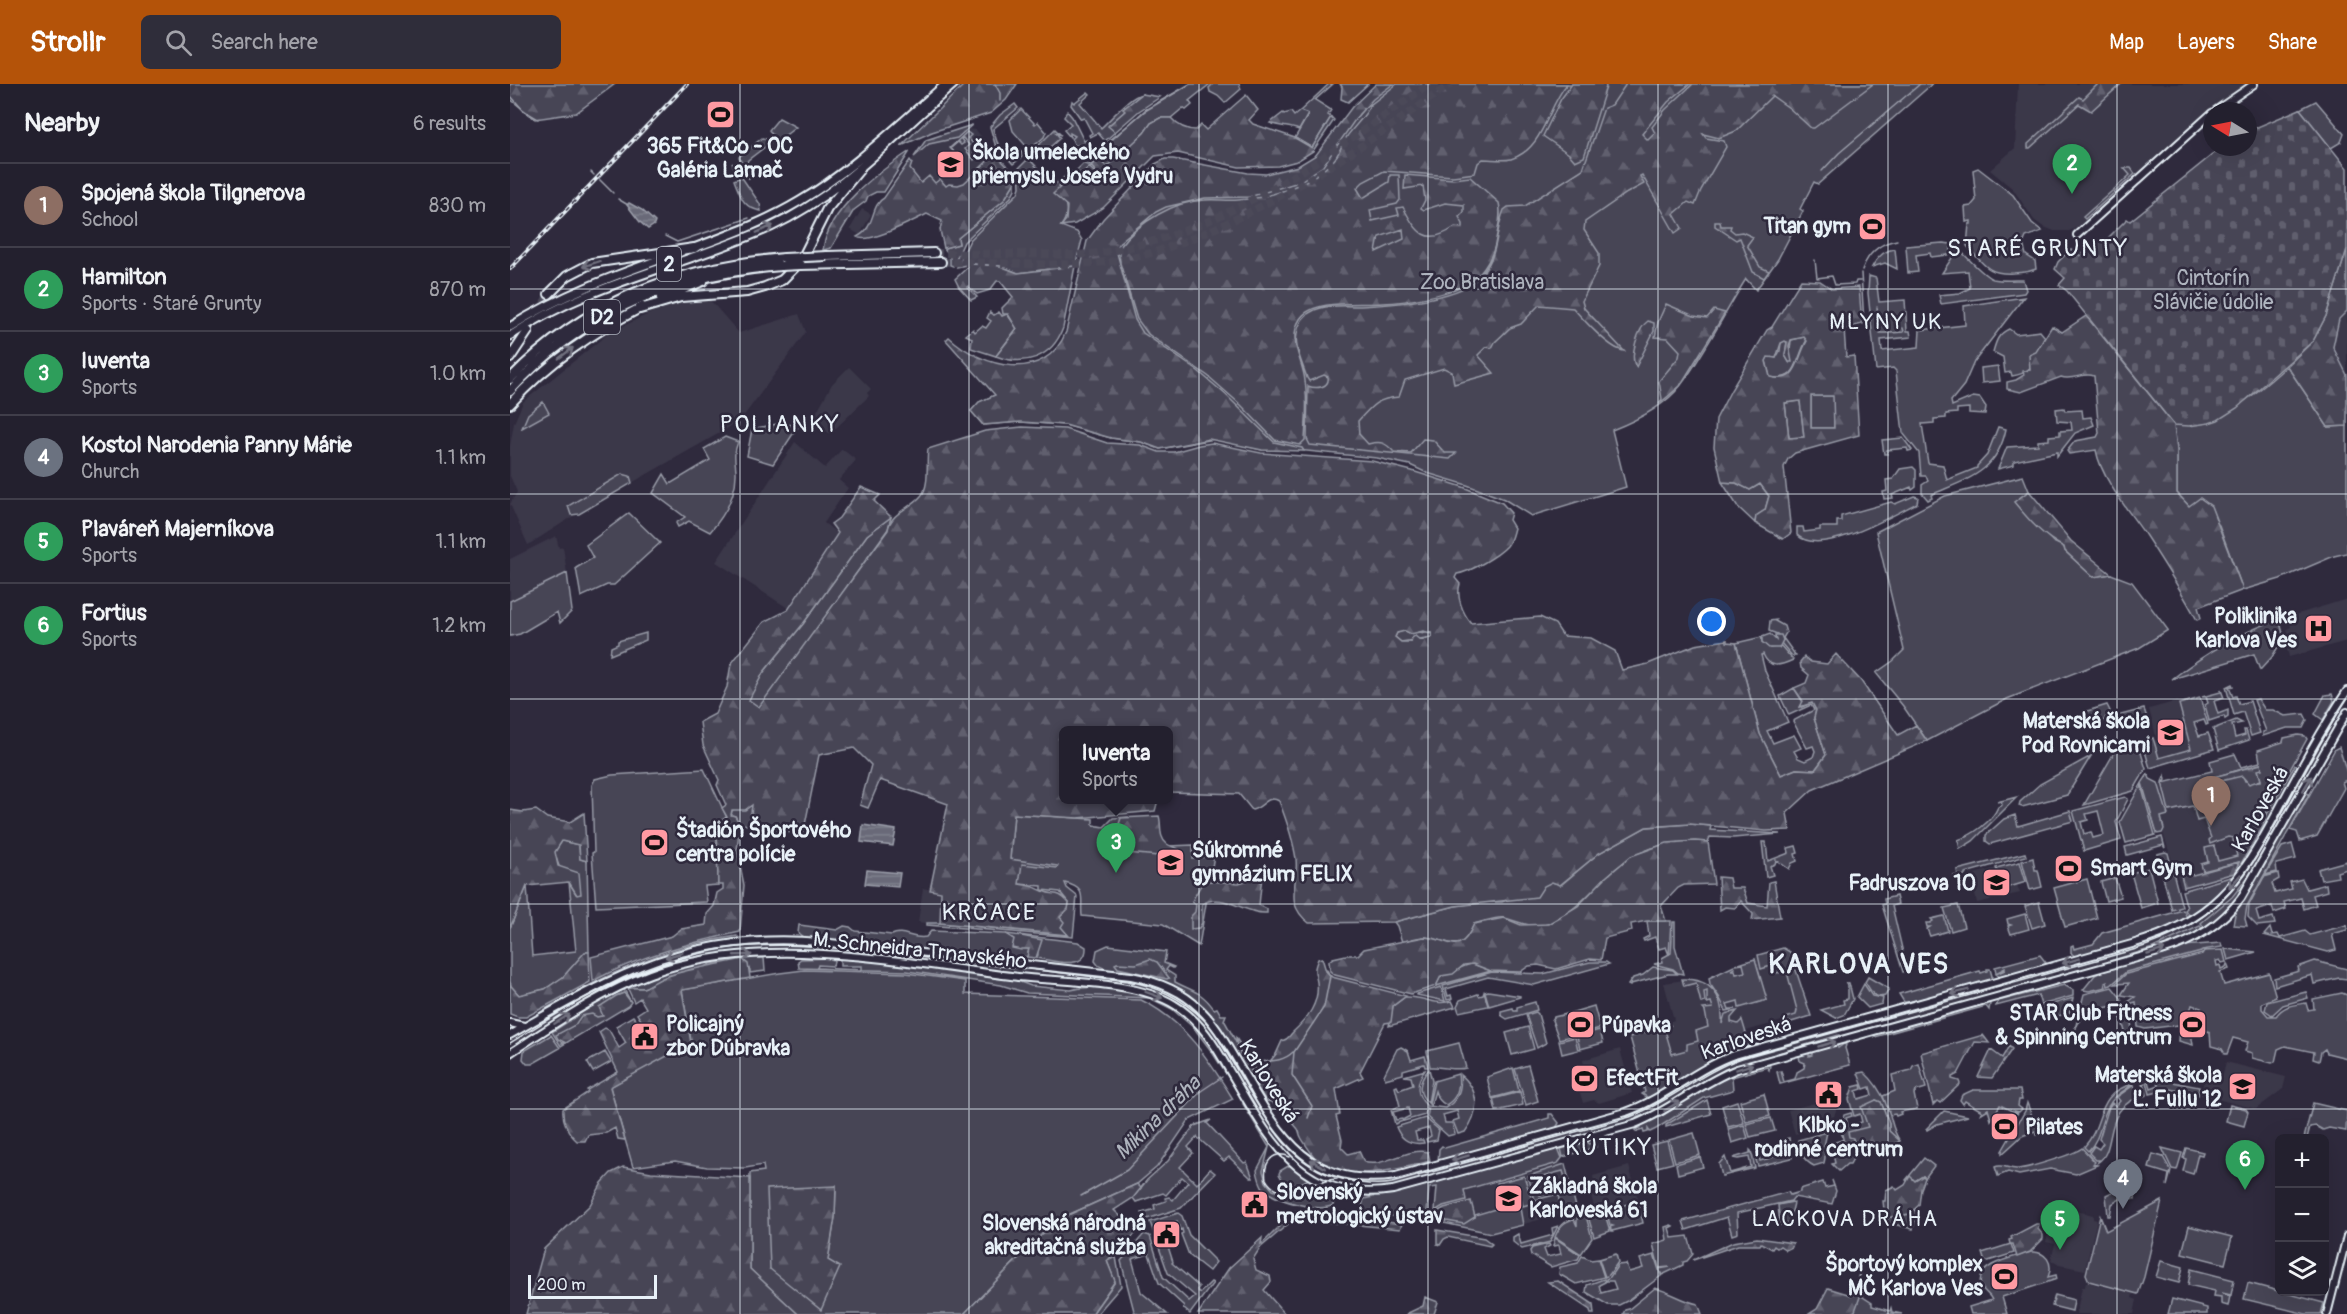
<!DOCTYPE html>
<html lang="en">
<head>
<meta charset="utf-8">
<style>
	body { margin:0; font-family:Pangolin,sans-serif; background:#2f2d3a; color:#f1f3f6 }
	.controls { position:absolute; right:18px; bottom:18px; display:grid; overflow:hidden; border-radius:9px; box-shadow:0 6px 24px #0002 }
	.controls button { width:54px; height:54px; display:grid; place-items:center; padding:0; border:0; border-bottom:2px solid #403e4a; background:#23202e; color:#f1f3f6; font:30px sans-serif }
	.compass { position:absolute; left:1693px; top:18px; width:54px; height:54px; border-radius:50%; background:#23202e; box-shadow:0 6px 24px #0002; rotate:280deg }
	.scale { position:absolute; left:18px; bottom:15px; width:129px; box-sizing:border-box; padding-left:6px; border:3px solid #e8f1f8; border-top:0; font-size:16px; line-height:21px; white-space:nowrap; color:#e8f1f8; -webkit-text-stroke:4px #2f2a3d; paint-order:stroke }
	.you { position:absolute; left:1202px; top:538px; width:21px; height:21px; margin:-15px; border:4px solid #fff; border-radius:50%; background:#1a73e8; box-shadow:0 0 0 9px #1a73e833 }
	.badge { display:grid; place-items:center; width:39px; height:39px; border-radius:50%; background:#b45309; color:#fff; font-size:20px; font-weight:700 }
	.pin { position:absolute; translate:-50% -50px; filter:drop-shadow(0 2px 3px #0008) }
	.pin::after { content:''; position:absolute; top:32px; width:21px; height:18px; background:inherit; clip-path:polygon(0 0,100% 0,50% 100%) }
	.popup { position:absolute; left:549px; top:642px; width:114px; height:78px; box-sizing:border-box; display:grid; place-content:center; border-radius:9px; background:#23202e; filter:drop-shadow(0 2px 4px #0005); font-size:20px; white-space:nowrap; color:#a3a3aa }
	.popup b { font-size:22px; color:#f1f3f6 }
	.popup::after { content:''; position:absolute; left:50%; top:100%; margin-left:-12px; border:12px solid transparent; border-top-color:#23202e }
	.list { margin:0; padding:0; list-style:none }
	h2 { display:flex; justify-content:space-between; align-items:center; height:78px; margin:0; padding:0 24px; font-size:26px }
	h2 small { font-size:20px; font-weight:400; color:#a3a3aa }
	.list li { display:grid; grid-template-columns:39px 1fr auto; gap:18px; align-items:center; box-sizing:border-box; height:84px; padding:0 24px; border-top:2px solid #403e4a }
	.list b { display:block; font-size:22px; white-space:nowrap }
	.list p { margin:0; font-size:20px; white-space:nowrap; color:#a3a3aa }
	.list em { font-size:20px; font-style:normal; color:#a3a3aa }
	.icon { flex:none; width:33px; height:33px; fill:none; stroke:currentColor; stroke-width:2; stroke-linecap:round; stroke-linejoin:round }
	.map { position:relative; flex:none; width:1837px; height:1230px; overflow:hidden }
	header { display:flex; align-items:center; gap:36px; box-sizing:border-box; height:84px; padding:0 30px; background:#b45309; color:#fff }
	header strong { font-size:28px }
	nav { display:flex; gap:33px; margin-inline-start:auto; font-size:21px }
	.search { width:420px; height:54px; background:#2f2d3a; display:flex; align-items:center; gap:15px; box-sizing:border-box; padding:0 21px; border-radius:9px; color:#a3a3aa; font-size:22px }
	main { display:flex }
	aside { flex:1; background:#23202e }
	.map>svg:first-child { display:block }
</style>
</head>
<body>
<header>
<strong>Strollr</strong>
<div class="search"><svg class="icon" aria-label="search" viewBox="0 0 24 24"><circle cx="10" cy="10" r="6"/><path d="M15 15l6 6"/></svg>Search here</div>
<nav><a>Map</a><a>Layers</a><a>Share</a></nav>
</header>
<main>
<aside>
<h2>Nearby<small>6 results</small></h2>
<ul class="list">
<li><span class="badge" style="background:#8d6e63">1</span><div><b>Spojená škola Tilgnerova</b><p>School</p></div><em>830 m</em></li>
<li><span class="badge" style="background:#2e9e5b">2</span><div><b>Hamilton</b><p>Sports · Staré Grunty</p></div><em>870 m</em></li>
<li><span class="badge" style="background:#2e9e5b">3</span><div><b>Iuventa</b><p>Sports</p></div><em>1.0 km</em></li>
<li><span class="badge" style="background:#6b7280">4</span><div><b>Kostol Narodenia Panny Márie</b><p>Church</p></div><em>1.1 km</em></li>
<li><span class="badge" style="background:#2e9e5b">5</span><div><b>Plaváreň Majerníkova</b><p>Sports</p></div><em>1.1 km</em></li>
<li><span class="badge" style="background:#2e9e5b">6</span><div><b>Fortius</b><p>Sports</p></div><em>1.2 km</em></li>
</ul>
</aside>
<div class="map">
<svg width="1837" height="1230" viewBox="0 0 1837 1230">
	<defs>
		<pattern id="forest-firs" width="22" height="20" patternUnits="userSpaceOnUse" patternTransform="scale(1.5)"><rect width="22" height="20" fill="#464455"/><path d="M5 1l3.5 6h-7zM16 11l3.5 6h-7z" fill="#615f6e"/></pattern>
		<pattern id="cemetery-stones" width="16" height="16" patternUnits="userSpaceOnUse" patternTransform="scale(1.5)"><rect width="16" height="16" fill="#464455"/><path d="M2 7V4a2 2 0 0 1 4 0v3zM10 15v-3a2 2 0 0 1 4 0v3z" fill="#615f6e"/></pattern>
		<pattern id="water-rules" width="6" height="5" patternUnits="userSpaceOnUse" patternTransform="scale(1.5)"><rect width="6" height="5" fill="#696978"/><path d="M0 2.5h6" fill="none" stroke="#7e7f8c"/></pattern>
	</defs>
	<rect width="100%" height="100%" fill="#2f2a3d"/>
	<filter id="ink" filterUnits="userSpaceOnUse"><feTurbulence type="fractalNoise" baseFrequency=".0167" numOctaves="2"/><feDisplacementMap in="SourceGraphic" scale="12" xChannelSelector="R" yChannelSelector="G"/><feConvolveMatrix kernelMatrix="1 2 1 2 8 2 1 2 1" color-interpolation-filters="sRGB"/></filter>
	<g filter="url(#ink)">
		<!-- built -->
		<path fill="#3b3749" d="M1508 0H1739L1696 30 1573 141 1559 147H1544L1532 142 1524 136 1503 105 1480 86 1505 64Z
			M457 45 466 46 481 64 480 66 484 71 454 104 414 102 399 85 402 75 417 58Z
			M352 125 361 130 350 151 340 145Z
			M200 216 229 249 289 230 296 248 233 333 215 346 65 431 18 461 0 420 7 408 0 392V362L4 339 13 318 99 249 157 221Z
			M1837 227V291L1823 263 1829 235Z
			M339 283 361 305 357 309 359 312 320 350 302 336 322 300Z
			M285 358 315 384 332 365 346 376 329 396 338 404 314 439 327 449 278 524 206 478Z
			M46 452 49 464 53 463 57 489 0 517V475Z
			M1837 515V557L1779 573 1775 558 1780 556 1777 545 1781 543 1778 533Z
			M1668 617 1682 665 1649 674 1644 658 1647 656 1639 625Z
			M1751 680 1750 738 1724 789 1671 804 1654 752 1643 702 1692 688 1693 690 1703 687 1705 693Z
			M1793 686 1800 690 1774 735H1771L1769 733Z
			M1765 736 1771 739 1739 792 1711 824 1688 841 1684 836 1712 815 1735 789Z
			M1510 778 1516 798 1507 801 1510 809 1467 819 1460 791Z
			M413 804 431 808 429 841 408 838Z
			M1683 839 1686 843 1643 864 1548 890 1547 886 1642 859Z
			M224 861H253L251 866 191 872 139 887 54 931 12 956 7 959 4 954 75 912 118 890 166 872Z
			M256 861 317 862 489 880 533 887V891L321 867 254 866Z
			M1274 864 1293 931 1236 947 1237 950 1226 953 1211 913 1199 894 1229 879Z
			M1542 885 1543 892 1493 906V901Z
			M587 892 622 896 641 901 666 913 683 925 708 952 754 1029 749 1032 714 973 647 909 624 903 590 898 584 894Z
			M1180 895 1206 912 1201 960 1162 970 1154 940 1164 936 1154 899Z
			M1476 905 1477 911 1382 937 1381 932Z
			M1328 947 1329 951 1215 985 1156 1021 1131 1032 1068 1051 1067 1047 1137 1025 1196 989 1219 978Z
			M1110 965 1122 1009 1089 1019 1084 1016 1073 1019 1063 985 1074 981 1073 976Z
			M1716 978 1776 993 1773 1005 1746 1025 1691 1011 1694 996 1710 1000Z
			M1331 1012 1321 1041 1285 1050 1278 1026Z
			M1061 1046 1063 1052 1009 1067V1062Z
			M998 1066V1071L930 1092 929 1090 884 1102 883 1098Z
			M1050 1071 1052 1081 1055 1080 1066 1121 1064 1126 986 1148 931 1138 933 1107Z
			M1119 1082 1128 1115 1085 1127 1078 1100 1084 1097 1083 1092Z
			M1554 1124 1583 1131V1135L1587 1136 1575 1186 1549 1181 1541 1176 1545 1160 1536 1158 1541 1139 1549 1141Z
			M1576 1198 1623 1210 1622 1214 1627 1216 1624 1230H1566L1572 1203H1575Z"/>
		<!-- green -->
		<path fill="#464455" stroke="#979aa6" stroke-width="1.5" fill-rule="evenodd" d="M680 0H700L679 17 682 21 676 26 673 24 661 34H650L641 39 634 49 597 84 588 75 572 90 565 88 573 80 579 81 586 73 587 67 635 27Z
			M703 0H729L731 5 715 19 708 12 700 8 699 4Z
			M819 0H823L805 16 821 26 818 31 821 33 802 64 785 54 798 31 790 27Z
			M875 0H1422L1308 100 1304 98 1290 125 1293 127 1268 175 1246 206 1236 195C1215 228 1195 269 1171 301 1155 322 1125 337 1102 346L1116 403 1021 432 994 415 957 401 917 389 900 381 867 374 777 365 752 366 705 355 650 365 631 358 601 354 555 341 511 338 473 341 461 327 469 318 485 311 566 264 598 166 645 120 785 98 826 57Z
			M578 8 580 10 570 19 591 44C602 34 620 12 632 10L614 25 615 27 599 41 605 48 595 57 588 49 580 53 579 51 582 49 574 34 571 35 561 21 562 17 564 19Z
			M1806 17 1834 50 1831 58 1821 64 1790 25Z
			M505 20 508 24 483 45 487 58 503 76 505 77 512 70 507 63 512 69V73L503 80 485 60 480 43 490 31Z
			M511 25 525 40 528 38 536 48 534 53 518 67 515 66 517 63 503 47 500 36Z
			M557 27 562 33 574 57 577 56 580 62 578 66 573 60 568 64V61L565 62 562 55 565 52 560 49V53L554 46 561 40 554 33Z
			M269 34 286 43 269 56 264 54 259 46Z
			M545 45 551 51 546 49 550 54 530 72 528 70 532 67 528 62Z
			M457 48 461 51 458 54 472 69 464 76 455 65 459 61 453 54 451 55 454 59 451 61 448 58 441 64 444 68 440 64Z
			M252 54 256 55 260 59 238 76 235 83 239 95 229 73Z
			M517 76 521 77 542 99 545 100 561 88 558 90 559 95 549 103C555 117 561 129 551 142L567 148 572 156 565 182 508 189 490 182 461 180 447 183 460 156 508 109 510 103 509 84Z
			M222 79 250 120 251 127C233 124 231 113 224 96L229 94Z
			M1468 84 1503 111 1522 139 1532 147 1516 153 1513 160 1516 171 1525 177 1526 185C1517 189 1513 188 1504 189 1477 191 1474 180 1457 162L1459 140H1461V137L1456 138 1455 123 1461 122 1466 116 1463 86Z
			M1614 84H1621L1625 90 1575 135 1573 133 1620 91Z
			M505 98V105L501 113 454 158 443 182 440 181V172L434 164 449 160 448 154 494 116Z
			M1433 159 1441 160V169L1438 171 1421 173 1420 169 1406 171 1408 188 1398 189 1396 162Z
			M1446 163C1456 171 1473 192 1483 195 1492 197 1503 196 1513 196L1516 206 1514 209 1431 220 1429 211 1450 209 1460 204 1458 187 1432 189 1444 171Z
			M1385 165 1387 185 1375 179 1362 183C1367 174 1374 166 1385 165Z
			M1359 192 1366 194 1369 218 1395 216 1397 247H1400L1401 253 1371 256 1372 267 1409 263 1410 246 1455 241 1454 222 1514 213 1464 278 1454 301 1441 317 1442 322 1463 313 1470 314 1476 323 1475 330 1459 329V324L1447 325V329L1436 330V334L1424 335V339L1412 340 1418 379 1433 381 1437 396 1467 384V382L1477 371 1488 343 1496 345C1487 389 1457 395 1421 411L1422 414 1418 416 1412 409V401L1418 397 1416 392H1411L1409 369 1393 349 1386 287 1383 284 1366 286 1358 209Z
			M480 228 484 231 489 228 492 232 497 230 507 244 486 272 461 264 462 254 456 251 463 245 465 248 472 242 476 244 481 237 477 234Z
			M1499 245 1506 250 1530 247 1535 253C1523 272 1527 289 1502 292L1501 288 1495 289 1493 273 1483 268C1486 257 1488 250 1499 245Z
			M1294 253 1297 256C1285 275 1289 299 1260 293L1256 277 1258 272 1266 274 1270 267 1271 259 1274 257 1277 258 1275 271 1279 278 1281 256Z
			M1488 282 1490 297 1472 299 1471 284Z
			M1777 282 1818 343 1837 342V469L1824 472 1770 495 1733 506 1709 441 1679 422 1667 409V366L1664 341C1709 343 1745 311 1777 282Z
			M1301 312H1324V344H1301Z
			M1290 317 1294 353 1279 354 1275 319Z
			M33 318 39 329 12 344 18 330Z
			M1554 324 1555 327 1572 326 1573 334 1581 333 1584 341 1565 349 1547 372V368L1504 377V381L1488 385 1497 363 1528 361V357L1539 356V352L1550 351V347L1562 346 1561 338 1547 337 1546 325Z
			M267 340 289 341 263 380 237 372 242 345Z
			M215 353 228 358C223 371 225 373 226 387 227 410 215 431 200 448L179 437 168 443 166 439 175 433 143 409 154 390 160 400 200 376 194 365Z
			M1393 354 1402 366 1398 367 1397 364 1377 366V370H1374L1372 356Z
			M1403 383 1406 386V403L1402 406 1401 403 1382 411 1383 414 1374 415 1373 408 1377 407 1376 396 1383 395 1390 385Z
			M112 390 120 392 122 399 69 430 61 431 58 422Z
			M1513 392 1519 407 1505 418 1543 458 1554 463 1555 467 1583 493 1601 490 1622 498 1658 546 1629 564 1497 615 1417 657 1393 622 1366 589 1383 577 1394 566 1366 448 1435 412Z
			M1212 398 1226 399 1240 406 1250 400 1259 412 1255 426 1246 432 1245 439 1228 423Z
			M1404 412 1408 413 1407 419C1383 431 1311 474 1287 451V443H1293L1294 448 1310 446V443H1327V437H1331V432L1381 418 1385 420Z
			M119 429 150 459 104 501H97L71 513 66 484 83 474 76 461Z
			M381 433 378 445 250 624 238 616 253 589 293 540 357 451Z
			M57 489 62 527 50 539 47 528 10 550 0 552V517Z
			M1769 535 1774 553 1762 573 1750 586 1744 570 1662 595C1693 571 1732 548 1769 535Z
			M1266 536 1265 537 1274 542 1276 549 1273 554 1286 572H1282L1271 559 1273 556 1267 550 1259 547 1260 537Z
			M895 546 922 550V553L891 558 885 553 887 549Z
			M136 549V556L100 571 101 563 108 560V557Z
			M1252 553V558L1260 564 1271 562 1283 576C1270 582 1259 585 1253 570L1251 571 1255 587 1278 638 1257 647 1263 659 1284 651 1291 664 1284 667 1288 674 1295 677 1303 673 1305 667 1303 662 1297 664 1283 637 1304 626 1301 621 1279 631 1270 612 1284 604 1293 618 1292 623 1302 618 1306 626 1304 634 1316 671 1305 686 1286 685 1271 691 1250 650 1226 559Z
			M1722 600 1723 602 1719 603 1723 613 1726 612 1729 620 1740 617 1750 649 1741 652 1733 628 1724 631 1716 603Z
			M1711 606 1714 614 1704 617 1708 630 1718 626V633L1715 635 1714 632 1699 637 1695 621 1698 619 1696 613H1692L1711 608Z
			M1822 610 1824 617 1813 636 1805 630 1815 611Z
			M1690 614 1698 640 1696 641 1694 636 1684 639 1689 652 1698 649 1704 665 1640 684 1632 657 1643 654 1649 674 1681 665 1669 620Z
			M1748 615 1755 626H1763L1775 632 1794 630 1797 636 1793 644H1777L1753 652V648L1756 647 1744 616Z
			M1597 621 1600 627 1589 644 1586 640 1580 643 1574 628Z
			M1634 625 1638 637 1635 634 1602 643 1600 642 1603 633Z
			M1726 636 1732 639 1722 641 1725 654 1735 651 1734 646H1736L1739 656 1709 666 1703 645Z
			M1788 651 1795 652 1797 655 1753 734 1754 741 1726 788 1724 789 1729 778 1693 787 1691 780 1698 778 1695 764 1704 762 1708 777 1727 772 1723 756 1725 754 1718 753 1700 760 1699 756 1701 754 1694 735 1687 737 1683 722 1659 727 1652 698 1655 691 1656 696 1653 699 1702 687 1700 677 1725 670 1731 683 1750 678 1748 666 1773 658 1774 654ZM1751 680 1748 686 1751 697H1735L1733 692 1704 693Z
			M1627 656 1636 685 1623 707 1574 721 1608 662Z
			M1829 663 1837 689V696L1832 698 1834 704 1807 752 1790 757 1787 748 1780 746 1825 665Z
			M1581 672 1557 711 1512 723 1509 722 1510 718 1530 700Z
			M1785 681 1788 683 1781 695 1782 697 1756 742 1755 734Z
			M194 685 217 734 194 748H207L208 801 195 802 197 818 86 823 82 769 84 768 82 701 85 695 102 691Z
			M1638 690 1640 695 1648 699 1658 731 1651 733 1654 745 1652 749 1647 750 1632 699Z
			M1631 701 1645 751 1616 759 1610 738Z
			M1795 708 1799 710 1737 822 1735 835 1737 842 1723 841 1726 825Z
			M1507 713 1463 757 1450 765 1448 756C1462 751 1482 738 1488 723L1492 721 1491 717 1487 718Z
			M1615 713 1618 715 1606 738 1611 756 1574 767 1563 727ZM1588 727 1594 751 1583 754 1581 748 1574 750 1571 738 1578 736 1576 730Z
			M242 721 240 741 230 740 225 732 221 731 222 726Z
			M1560 727 1563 737 1480 760 1476 757V751L1494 735 1505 731 1508 742Z
			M504 730 583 735V741L594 743 603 734 617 733H619L611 734 621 745 659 771 660 762 683 761V775L704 771 689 862 653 840 572 832C570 815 578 804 555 799L557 804 567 812 563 853 417 841V839H430L558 851 551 843 550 833 558 825 559 819 550 808 532 806V802L509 800 500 775Z
			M1180 740 1201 742 1200 746 1270 750 1223 754 1200 753 1198 758C1156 755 1124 765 1094 795 1077 812 1062 829 1040 839 1025 846 1009 838 995 834 987 832 973 838 964 840 950 872 942 857 916 853 909 852 899 856 892 858L887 842 884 838 945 822 973 818H992L1042 798 1051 801 1089 769 1136 743Z
			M1652 753 1655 764 1653 761 1617 771 1615 763Z
			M52 757 69 761 70 775 77 777 79 868H75L53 893 35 905 9 911 1 902 0 897V844L17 802 22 872 66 867 59 798 66 810H70L49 782 44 768Z
			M1252 758H1256L1258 777 1279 769 1278 764 1286 762 1288 769 1285 770 1287 777 1282 779 1279 785 1266 776 1265 780 1260 782 1263 791 1256 793Z
			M1782 760 1786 775 1766 780 1767 788 1755 791 1772 763Z
			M1655 768 1658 769 1672 823 1662 826 1647 770Z
			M1515 769 1516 772 1455 789V791L1445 794 1444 792 1448 791 1447 786Z
			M1523 774 1525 786H1528L1532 803 1520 806 1512 777Z
			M1837 777V785L1827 788 1828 793 1811 796 1808 785Z
			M1510 778 1516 798 1496 804 1493 792H1489L1486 784Z
			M1639 784 1648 819 1631 824 1621 789Z
			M1745 784 1724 819 1695 845 1691 839 1722 813Z
			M1768 789 1769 795 1762 799 1765 809 1782 805 1780 798 1792 795 1797 805 1816 800 1817 807 1803 811 1806 821 1794 825 1791 814 1774 818 1776 825 1764 829 1762 822 1746 827 1749 837 1763 833 1765 840 1747 842 1738 833 1739 821 1754 793Z
			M1724 792 1725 794 1699 819 1680 833 1675 826 1677 824 1672 807Z
			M1605 794 1611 813 1596 817 1591 798Z
			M1577 795 1587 834 1555 843 1544 804Z
			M1386 812 1388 820 1382 822 1397 886 1393 888 1372 821 1375 820 1374 815Z
			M1529 818 1535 840 1522 844 1515 822Z
			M1448 821 1454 843 1441 847 1434 824Z
			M1673 826 1678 835 1645 851 1566 873 1561 869V862L1563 861 1564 865 1583 860 1592 849Z
			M1515 830 1519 845 1501 850 1498 842 1501 841 1498 840 1497 835Z
			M1434 832 1438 847 1420 852 1417 845 1420 843H1417L1416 839H1420L1423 837 1421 835Z
			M1137 837H1161L1159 871 1156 863 1149 865 1145 853 1134 857 1133 855 1139 852Z
			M1163 838H1165V862L1173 890 1168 889 1163 885 1144 880 1153 878 1152 874 1161 869Z
			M289 841 327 846 334 842 340 843 345 847 382 851C392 845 403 856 416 853L421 847 496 850 504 855 511 864 519 865 517 873 508 872 505 874 477 873 293 853 288 849Z
			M1837 841V846L1822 850 1826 866 1818 868 1754 851 1760 844 1762 851 1768 850 1770 854 1795 847 1800 851Z
			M1690 842 1694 847 1664 861 1599 879V877L1643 864Z
			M508 851 568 858 576 863C577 888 542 876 526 874L528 871 526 855 519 856Z
			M227 852 229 854 179 864 137 877 87 899 28 930C38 922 52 916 63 910 115 881 168 860 227 852Z
			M1711 859 1712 863 1692 866 1691 868 1616 888 1601 901 1598 902 1597 898 1595 899 1596 903 1579 907 1573 906 1585 891 1599 884 1673 862Z
			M598 861 656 868 654 879 664 883 663 884 659 882 656 886 665 892V898C684 908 691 907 704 925L707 924 711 931H716L714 936C726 956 733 976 747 995L742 997C717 956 695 911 646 895 630 890 600 889 588 881L585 877 587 866ZM647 878 659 894 608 884Z
			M1273 864 1280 868 1301 932 1278 939 1276 934 1286 931 1287 926 1277 888 1264 889 1261 882 1251 885 1248 871Z
			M1715 865 1746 868 1718 876Z
			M1713 866 1716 878 1712 879 1710 876 1706 877 1707 882 1710 881 1711 885 1716 883 1717 880 1719 885 1710 888 1714 901 1759 889 1766 913 1752 919V925L1758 932H1766C1774 921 1783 921 1796 919L1798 926 1804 925 1803 915 1832 909 1837 911V974L1817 969 1815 965 1811 968 1809 977 1803 975 1804 968 1775 962 1768 965 1765 978 1762 979 1742 974V969L1735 967 1738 958 1723 954 1717 970H1715L1712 965 1701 962 1700 948 1695 946V934L1690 932 1691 924 1682 921 1680 927 1683 938 1680 943 1683 961 1669 957 1670 945 1668 941 1635 945 1628 943 1626 918 1614 921 1625 913 1611 911 1619 899 1605 900 1616 890 1692 870 1694 867Z
			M1530 871 1537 880 1491 894 1486 890 1495 886V884L1486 889 1485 883Z
			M237 873 254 874 255 887 240 889V886L232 875 200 880 194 884 182 885 157 892 135 904H118C136 886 210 875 237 873Z
			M322 874 324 877 323 882 308 881 307 884 352 886V882H330V875L336 874 456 887 505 896 521 902 561 906C575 902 592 903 607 906 661 914 685 934 712 980 719 991 729 1004 733 1016L702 968 684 944 662 925 640 914 517 909 491 901 397 887 289 884 288 877 291 875Z
			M1245 875 1257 916 1229 924 1228 917 1217 920 1219 925H1226L1216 927 1209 913 1200 900 1199 894 1224 882 1225 884 1221 886H1225L1226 890 1235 888 1233 880 1226 881Z
			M1805 877 1837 885V895L1829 894 1804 900 1802 891 1765 902 1764 894 1789 887 1788 883Z
			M1080 878H1096L1099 880 1024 901 978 893 936 905 938 912 941 911 942 915 937 916 933 902 982 888 1033 890Z
			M963 880 981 887 926 902 931 892C943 890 951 881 963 880Z
			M1143 883 1163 886 1167 890H1158L1121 900 1120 902 1118 901 1123 894 1133 891Z
			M1477 885H1480L1482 892 1480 897 1399 918H1394L1389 910 1470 887 1471 889 1477 887Z
			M294 886 396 889 455 897V910L631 916C674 936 699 976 723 1015L679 1036 647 1083 627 1100 545 1137 454 1230H288L240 1185V1089L254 1087 253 1081 235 1084 197 1083 165 1077 123 1083 100 1003 181 956 172 906 270 889ZM326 1102 325 1133 318 1177 330 1183 260 1185Z
			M1358 893 1379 905 1375 912C1362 915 1362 907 1355 898Z
			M1172 895C1200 894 1214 911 1212 940L1215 930 1227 927 1221 934V938L1228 940 1232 936 1238 956V962L1201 978 1140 1015 1132 1010 1135 1008 1120 953 1161 941 1155 946 1162 970 1177 966V960L1188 957 1186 947 1198 943 1195 927 1193 925 1203 924 1201 918 1197 919V907L1194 908 1195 918 1191 919 1186 899 1174 902Z
			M1336 899H1339L1343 915 1334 931 1326 934 1311 926 1334 920 1333 916 1338 915V902Z
			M1354 900 1362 912 1373 914 1372 920 1358 924 1347 913Z
			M1554 901 1563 906V912L1531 921 1528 911 1486 922 1488 917Z
			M931 903 935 917 907 911V910Z
			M1602 903 1611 914 1613 922 1611 920C1592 925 1570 926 1565 947L1567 948 1564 949 1574 910Z
			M114 905 121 918 114 909C101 913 96 919 93 932 74 934 60 941 52 959H56L51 962 42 948 88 918Z
			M978 907 1010 912V913L979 922 975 908Z
			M974 908 978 922 949 928 947 922 950 916 968 910 969 912 973 911Z
			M1796 908 1798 914 1773 921 1762 931 1755 926 1757 918Z
			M895 913C913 912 924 922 942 917L945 923 879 942 883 922Z
			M1563 914 1559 929 1537 935 1533 923Z
			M1025 918 1027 926 997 935 991 931V927L1003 924 1004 927H1007V923Z
			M1477 918 1480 920 1479 926 1476 922 1365 953V950L1400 941 1399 939Z
			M1084 922 1090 944 1066 951 1060 929Z
			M1618 927 1620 930 1623 954 1616 958 1613 952 1616 951 1610 930Z
			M1026 928 1028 930 1036 959 1027 964 1016 931Z
			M1057 930 1064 951 1049 955 1042 936 1044 933Z
			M1018 943 1024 965 1002 971 996 949Z
			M1327 945 1328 947C1290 957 1247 964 1211 981 1179 996 1152 1020 1117 1033V1030C1153 1016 1183 990 1220 975 1254 962 1292 955 1327 945Z
			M1090 946 1093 959 1070 965 1067 952Z
			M41 951 50 964 22 980H17L13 975 14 967Z
			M1329 951 1330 954 1222 984 1142 1030 1119 1039 1118 1037 1148 1025 1215 985Z
			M1065 953 1068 966 1052 970 1049 957Z
			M949 959 956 984C945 987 932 982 920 983L917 967Z
			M1334 960 1336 961 1335 964 1340 981 1270 1000 1267 988 1271 987 1274 998 1285 995 1287 988 1294 984 1295 979 1290 977 1289 972 1299 969V972L1302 971V966L1327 961 1328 964Z
			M891 963 898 967 901 976 915 972 918 983H915L914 980 893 986V990L875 995 874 991 887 965Z
			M95 968 101 978 83 988 77 978Z
			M1256 980 1260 982 1259 986 1257 983 1222 993 1223 1006 1194 1014 1146 1045 1140 1048 1138 1045V1048L1134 1049 1133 1046 1126 1048 1125 1046 1131 1043 1130 1041 1125 1045 1124 1043 1152 1032 1200 1000 1224 989Z
			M1409 980 1416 1004 1406 1007 1404 1010 1407 1025 1390 1028 1391 1030 1386 1032 1385 1030 1380 1031 1373 1012 1385 1007 1382 991 1401 986 1403 982Z
			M1018 981 1028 1017 1016 1021 1005 985Z
			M1003 984 1009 1007 982 1014 977 993Z
			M919 985 922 997 918 1019C906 1008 909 997 919 985Z
			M915 986C906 998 905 1011 917 1022L915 1031 894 1037V1035L900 1032 898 1024 883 1028 886 1036 892 1035 893 1037 885 1040 881 1026 890 1022 885 1003 887 1002 889 1006 903 1001 901 993 894 992Z
			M1354 988C1363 996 1371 1008 1376 1020 1382 1032 1381 1045 1390 1057L1379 1047V1039L1371 1018 1366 1016 1358 1043 1343 1054 1347 1067 1340 1080H1337L1329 1087 1322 1080 1325 1079 1323 1070 1325 1058 1332 1056 1333 1059 1327 1061 1329 1070 1343 1065 1341 1057 1334 1059 1330 1042 1334 1031 1341 1029 1342 1032 1336 1034 1338 1042 1352 1038 1350 1030 1344 1032 1339 1015 1343 1003 1351 1001 1352 1005 1346 1007 1348 1015 1362 1011 1360 1003 1354 1005 1348 989Z
			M948 990C950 1002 948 1014 936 1021 930 1018 927 1014 925 1007L921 1021 919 1020 924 997Z
			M950 990C970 1006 970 1028 955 1048L948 1050 943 1037 949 1035 947 1027 933 1031 935 1039H942L945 1050 938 1052 917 1033 919 1022 935 1024C948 1017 952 1004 950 990Z
			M1647 996H1662L1663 998 1689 1003 1688 1011 1660 1005 1640 1010 1637 998 1639 997 1641 1004 1649 1001Z
			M1632 999H1634L1637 1011C1589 1021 1609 1065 1588 1078L1589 1076H1586L1579 1069 1584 1062 1589 1065 1593 1059 1589 1055 1599 1023 1602 1019 1606 1022 1610 1017 1607 1013 1624 1001 1627 1011 1634 1009Z
			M1623 1000C1614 1007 1603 1012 1598 1023 1590 1038 1591 1054 1578 1067L1574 1063C1596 1039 1584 1010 1623 1000Z
			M1463 1006H1510L1512 1016H1509L1508 1022 1512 1025 1509 1028 1505 1027 1508 1030 1490 1021 1481 1036 1478 1025 1470 1030 1472 1027 1455 1017 1453 1020 1450 1016 1452 1011Z
			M1010 1008 1013 1021 986 1027 983 1015Z
			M1254 1010 1260 1032 1236 1038 1230 1017Z
			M1197 1016 1201 1030 1156 1043V1041Z
			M1227 1017 1234 1039 1218 1043 1212 1022Z
			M1517 1019 1529 1050 1526 1051 1525 1047 1512 1052 1492 1070V1067L1515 1027Z
			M1803 1019 1837 1027 1836 1047 1819 1044 1813 1046 1806 1042 1800 1043 1797 1054H1794Z
			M733 1020H736L760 1059 753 1087 756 1098 763 1106 782 1113 813 1103 818 1105 825 1114 823 1121C810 1129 763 1116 753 1104 750 1099 748 1092 747 1086L759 1063Z
			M1720 1021 1736 1025 1738 1028 1734 1042 1716 1037Z
			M1434 1027 1458 1032 1427 1040 1417 1046 1416 1045Z
			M1039 1030H1042L1049 1039 1046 1044 928 1078 929 1065 932 1062 935 1064 1039 1034Z
			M915 1034 929 1046 927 1056 917 1058 916 1055 921 1052 919 1044 905 1048 907 1056H913L914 1059C900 1061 891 1056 886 1043Z
			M1261 1034 1265 1047 1240 1053 1236 1040Z
			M701 1036 697 1039 734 1079 737 1078 743 1094H741L719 1073 714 1077 687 1053 678 1063 683 1069 670 1083 687 1100 700 1085 705 1089 671 1124 637 1135 632 1129 645 1125 644 1121 656 1117 655 1114 659 1113 663 1116 678 1098 672 1093 656 1111 653 1109 626 1118 623 1114 637 1096 658 1077 684 1042Z
			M1234 1041 1238 1054 1222 1059 1218 1045Z
			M1317 1048 1314 1062 1315 1074 1314 1079 1304 1082C1294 1077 1288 1067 1288 1056Z
			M1184 1049 1190 1071 1165 1078 1159 1056Z
			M1279 1054 1282 1074 1248 1082 1245 1073 1249 1072 1250 1077 1263 1073 1262 1068 1277 1064 1275 1055Z
			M1157 1057 1163 1079 1147 1083 1141 1061Z
			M1078 1058 1079 1060 1085 1058 1086 1063 1053 1073 1051 1065Z
			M1048 1064 1052 1074 1048 1079 954 1106 956 1116 933 1122 925 1127 927 1103 919 1104 917 1128 911 1135 860 1130 851 1125 854 1115 863 1113 864 1111 903 1104Z
			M1572 1064 1585 1078 1583 1080 1587 1081 1566 1090 1540 1085 1509 1091 1498 1088 1488 1092 1485 1083C1492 1079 1499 1086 1508 1085 1519 1084 1565 1070 1572 1064Z
			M1652 1064 1672 1069 1667 1086 1662 1085Z
			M1676 1064 1693 1068 1692 1071 1688 1070 1683 1090 1673 1087 1676 1075 1673 1074Z
			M1240 1066 1241 1067 1245 1084 1212 1092 1209 1080 1215 1073 1220 1089 1241 1083 1239 1073 1228 1075 1223 1074 1240 1069Z
			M1643 1070 1653 1073 1661 1087 1657 1102 1659 1090 1639 1084Z
			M1190 1073 1193 1083 1168 1090 1166 1080Z
			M1414 1074 1424 1082 1415 1094 1413 1092 1405 1097 1398 1098 1396 1096Z
			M1055 1080 1066 1123 1064 1126 1052 1130 1050 1123 1053 1122H1050L1048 1110 1025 1116 1018 1092ZM1053 1087 1058 1103 1030 1111 1025 1094Z
			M780 1081 798 1094 799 1095 787 1101 773 1097 769 1090 770 1087Z
			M1014 1092 1023 1119 1013 1122 1009 1107 990 1112 987 1099Z
			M1322 1096 1326 1107 1322 1120 1284 1113 1281 1117 1227 1129 1228 1149 1222 1151 1217 1133 1176 1146 1173 1137 1278 1108 1280 1111 1290 1108V1105L1313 1098 1315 1104 1324 1102Z
			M1612 1103 1626 1107 1625 1115 1613 1113 1602 1120 1600 1132H1598L1596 1111Z
			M1128 1117 1133 1139 1102 1147 1100 1143 1103 1142 1100 1141 1096 1126Z
			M1652 1117 1634 1193 1628 1210 1579 1197 1576 1190 1590 1132 1596 1147Z
			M1009 1118 1013 1141 981 1149 934 1139 928 1135 937 1137 965 1133V1131Z
			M1283 1118 1284 1119 1279 1139 1270 1141 1268 1121Z
			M1405 1126H1407L1403 1145 1375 1138V1134L1400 1130Z
			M1094 1127 1100 1147 1084 1153 1078 1132Z
			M668 1129 672 1132 679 1151 706 1178 699 1187 679 1171 671 1150 673 1149 672 1145 670 1146 667 1137 648 1144 649 1148 653 1147 663 1178 662 1179 689 1203 687 1206 690 1209 701 1198 703 1199 680 1230 673 1224 674 1222 649 1199 639 1170 622 1175 631 1208 657 1230H628L624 1227 611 1177 634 1150 640 1152 653 1193 679 1217 685 1212 658 1189 640 1138Z
			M1076 1132 1082 1154 1071 1170 1045 1153C1049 1143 1054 1137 1064 1135L1067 1142V1134Z
			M1161 1141 1163 1142 1159 1144 1162 1154 1178 1152 1183 1170 1177 1177 1173 1178V1181L1152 1191 1149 1185 1160 1183 1149 1184 1143 1160 1157 1156 1155 1143Z
			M1048 1142 1040 1158 1012 1165 1003 1158V1153L1008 1150 1011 1160 1043 1151 1042 1144Z
			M1679 1142 1722 1153 1715 1180 1672 1169Z
			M1045 1154 1070 1171 1068 1175 1041 1183 1021 1171 1020 1167 1022 1164 1039 1160 1040 1162 1034 1165 1037 1173 1051 1170 1049 1161 1043 1162Z
			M1501 1160 1504 1169 1475 1178 1472 1169Z
			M1521 1168C1536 1167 1544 1179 1538 1193L1546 1191 1547 1195 1492 1213 1497 1230H1461L1459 1223 1482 1216C1480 1210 1474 1209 1471 1202 1464 1179 1506 1173 1521 1168Z
			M1106 1170 1108 1178 1099 1191 1095 1193 1089 1175Z
			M1144 1171 1151 1192 1119 1216 1109 1221H1098L1076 1208 1077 1201 1094 1195 1095 1198 1089 1201 1091 1209 1106 1205 1103 1197H1096V1195L1100 1193 1108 1181 1116 1180 1119 1188 1133 1184 1130 1175Z
			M1072 1172 1081 1176 1088 1175 1094 1193 1066 1200 1049 1190 1050 1183 1068 1179Z
			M606 1173 611 1202 587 1230H582L605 1198 597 1177Z
			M1651 1177 1673 1183 1669 1199 1646 1193Z
			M1352 1178 1347 1202 1350 1203 1353 1213 1362 1219V1222L1380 1227 1381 1224 1382 1228 1392 1230H1338L1349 1206 1345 1205Z
			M1681 1185 1724 1196 1721 1211 1712 1209 1720 1212 1718 1222 1711 1220V1213L1704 1212 1705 1207 1678 1201Z
			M1738 1199 1814 1219 1811 1230H1796L1734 1215Z
			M1545 1211 1564 1216 1562 1227 1542 1222Z
			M1662 1215 1697 1224V1230H1658Z"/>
		<!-- forest -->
		<path fill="url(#forest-firs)" stroke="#979aa6" stroke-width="1.5" fill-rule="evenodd" d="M0 0H105L66 29 25 35 0 15Z
			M455 0H507L496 16 481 29 422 48 391 62Z
			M830 0H858L838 18 831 15 832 3Z
			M866 0H883L863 15 849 30 813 82 789 98 739 113 695 114 656 123 646 128 611 157 606 165 625 236 633 249 688 287 716 311 764 358 792 364 794 367 752 366 699 355 650 365 631 358 601 354 555 341 511 338 473 341 461 327 469 318 485 311 436 256 439 253C472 284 535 300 556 248L577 157 593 135 645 80 655 75H663L738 89 756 90 788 82 806 71 842 23Z
			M887 0H1057C1037 23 1034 65 1001 75 994 77 981 75 973 75L968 79 965 89 943 92 874 87 853 98 847 104 853 114 879 98 880 91H889L890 116 887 120 860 126 862 137 889 131 887 124 893 123C907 149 916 163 945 143L953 144V140L949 133 954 128V121L935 119 914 126 911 124 915 116 913 102 894 105 895 91 943 95 960 93 989 119C992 131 988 144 986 155 984 170 974 189 961 197 940 211 897 218 872 219 850 221 803 214 790 235 777 256 793 276 795 297 798 316 796 337 795 356L790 361 765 356 731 321 698 292 638 250 627 235 610 179V163C628 138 665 117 695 116 706 115 717 117 728 116 760 114 800 101 823 77 829 71 831 61 836 54 842 44 858 30 860 21ZM893 145 894 155 866 168 869 153Z
			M1062 0H1095L1096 3 1074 73 1065 77 1059 70 1033 52 1051 15Z
			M1116 0H1180L1158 18 1132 50 1138 56 1145 49 1142 43 1155 26 1183 0H1363L1304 44H1301L1279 24 1262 12 1226 47 1209 54 1193 50 1196 54 1214 57 1216 63 1191 106 1185 121 1178 118 1164 130 1172 144 1165 149 1132 91 1130 92 1134 100 1117 109 1075 138 1074 146 1089 169V182L1072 217 1074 224 1114 267C1099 265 1073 235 1063 224L1029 221 1011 240 1000 244 985 258 982 264 976 263 968 271 984 289 944 300 942 288 934 284 895 296 889 313C868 314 862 321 848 337L849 350 858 360C871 357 875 358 884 368L901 369 913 355 923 356 935 369H946L940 375 800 361 797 355 798 302C806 305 820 304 818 293L814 291 799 297 797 294C793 281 784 264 787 250 788 241 793 232 801 228 815 220 836 222 851 222 879 221 944 216 966 196 991 172 983 153 994 126L998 123 1015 122 1073 85 1094 24 1102 21Z
			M1588 0H1611L1581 27 1569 20 1520 64H1518V60L1569 13 1573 15Z
			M632 10 650 13 629 27 605 48 598 42 615 27 613 25Z
			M736 11 748 26 739 36 743 40 785 54 802 64 821 33 824 36 803 67 787 77 768 82 729 83 668 69 645 72 593 124 565 140 551 142 556 136 557 122 543 110 559 95 558 90 561 88 572 90 579 83 585 89 586 88 581 82 588 75 597 83 634 49 641 39 650 34H661C668 42 675 46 686 46L691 41 696 46Z
			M790 27 798 30 789 46C779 42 770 43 760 39L773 29 774 30 781 28 784 32Z
			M462 41 447 54 419 60 404 73 416 56Z
			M400 67 374 108H366L358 112 356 117 344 126 321 164 313 166C318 125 367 89 400 67Z
			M485 70 501 86 505 98 494 116 448 154 449 160 434 164 430 146 432 137 417 130C404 136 358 161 347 153 366 144 360 121 374 114L400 76 402 79 400 85 411 99 419 92 425 99 430 95 436 102 439 100 448 101 454 99Z
			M1205 138H1210L1211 142H1221L1220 145 1225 149 1232 148 1243 153 1237 161 1250 183 1259 187 1254 194 1243 188 1230 154 1226 156 1205 142Z
			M1837 165V227L1829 235 1823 263 1837 291V342L1818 343 1777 282 1803 257 1816 232Z
			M461 180 490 182 508 189 565 182 553 244C542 274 514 283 486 272L507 245 498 230H493L492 224 503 213 490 197H487L480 206 467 210 458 202 457 203 467 213 461 216 449 203 445 195Z
			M1291 196 1310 197 1322 205 1349 203 1352 240 1334 245 1336 273 1344 272 1349 351 1285 369 1278 375 1274 383 1281 449 1273 455 1245 439 1246 432 1255 426 1259 412 1250 400 1240 406 1226 399 1212 398 1204 363 1206 335 1221 306 1257 246 1262 243ZM1294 253 1297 257C1286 275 1289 300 1260 293L1256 277 1258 273 1266 274 1271 259 1275 257 1277 258 1275 271 1279 278H1282L1279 262 1281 256ZM1323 312 1324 344H1301V312ZM1290 317 1294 353 1279 354 1275 319Z
			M1156 220 1184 232 1197 234 1204 226 1215 229 1170 302 1149 320 1152 315 1149 297 1169 273 1170 267 1158 254 1145 253 1148 238Z
			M1576 232 1664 341 1667 366V409L1679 422 1690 414 1701 422 1733 506 1688 523 1691 534 1687 536C1671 506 1653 478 1634 449 1618 426 1591 394 1586 366L1559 370 1557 367 1565 357 1587 353 1589 349 1584 292C1573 288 1563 297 1551 293L1511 308 1497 305V298L1506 296 1514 291 1513 287 1520 286 1519 271 1526 268 1542 242 1552 248Z
			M1138 237 1144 239V247L1126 283C1119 272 1128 244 1138 237Z
			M512 343 555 345 597 359 630 361 649 368H664L689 361 702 359 751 369 862 377 902 387 953 403 992 419 1001 429 999 436 1004 444C1002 451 1001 457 997 462 988 472 960 488 947 490L945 494 950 500C946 512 952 528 961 539L1030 533 1045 540 1053 552 1081 554 1105 567 1112 586 1138 580 1185 561 1217 556V558L1226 559 1250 650 1271 691 1286 685 1305 686 1316 671 1304 634 1306 626 1302 619 1290 623 1293 617 1284 604 1296 599 1299 591 1291 584 1290 578 1294 573 1301 578 1317 580 1326 570 1351 597 1388 651 1406 641 1417 657 1302 706 1277 729 1280 746 1256 747 1180 740 1136 743 1089 769 1050 801 1042 798 1034 802 1027 813 945 822 884 838 799 839C773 818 789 802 786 775 783 755 776 735 769 717 757 710 753 724 742 726L729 710 659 708 658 646H554V716H648L645 727 568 734 504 730 500 775 548 782 547 784 512 780 509 800C522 802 522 802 533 807 546 813 546 805 559 819L558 825 550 833 554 838 551 843 558 851 430 839 431 808 420 806 438 720 370 696 358 724 350 721 361 681 344 664 309 671 293 751 240 741 242 721 235 726H222L221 731 225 732 230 740 227 766 234 801 230 848C179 859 129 872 83 897L81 873 162 852 171 845 196 841 197 830 204 822 207 809 213 805V801H208L207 748H192L217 733 212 724 216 721 207 701 209 696 193 661 190 638 205 630 217 603 221 580 254 538 278 526 328 449 321 440 329 434 351 403 370 411 364 417 381 433 357 451 293 540 253 589 239 616 249 623 378 446C380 429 401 424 411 412 420 402 416 378 418 365L475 347ZM895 547 901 550 913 547 922 549V553L910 556 905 552 902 554 901 558H891L885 553 887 549Z
			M1519 407 1561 457 1601 490 1583 493 1555 467 1554 463C1533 453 1519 436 1504 418Z
			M1260 550 1266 556 1265 551H1271L1273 556 1269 564H1259L1252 558V553Z
			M1751 680 1752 685 1748 686 1751 696 1739 700 1732 692 1706 698 1704 693Z
			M0 726 13 728 26 726 37 734 60 738 74 729 77 777 70 775 69 761 52 757 45 768 48 782 69 789 71 810 67 811 59 798 17 802 0 844Z
			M649 732C652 741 648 753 657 760 661 763 666 763 670 766L668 770 659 773 617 769 619 748 607 746 611 734Z
			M1185 757 1198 758 1204 800 1174 801 1168 804 1151 822 1156 837H1137L1121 840 1122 847 1095 854 1091 876 1080 875 1046 885 1028 881 1019 882 1010 888 981 887 963 880 954 881 943 890 931 892 926 902 901 910 825 891 820 887 819 877 823 874 836 871H848L854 865 914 853C939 854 949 875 964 840L994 834 1011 841 1038 840 1068 822 1096 793 1121 772 1157 759Z
			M1729 778 1724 789 1674 803 1671 791 1678 789 1683 791Z
			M752 792 749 821 757 825V829C736 831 712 807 692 820V839L689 844 681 845V832L685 828 686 821 682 817 691 801 697 797 729 799Z
			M1208 793 1219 794 1221 804H1233L1238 819 1257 822 1259 798 1264 797 1270 833 1242 836 1243 830 1231 817 1225 824 1215 823 1210 826Z
			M496 850C509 851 520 854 532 856L526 874 517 873 519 865H512L511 866 502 864 504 855Z
			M75 868H79L80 898 16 933H8L0 930V898L1 902 9 911 35 905 53 893Z
			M812 874 816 887 822 893 896 912 883 922 881 938 875 939 850 988 853 993 826 1005 830 1031 826 1032 832 1056 831 1063 838 1070 849 1067 854 1078C872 1085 896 1063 918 1068L920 1077C892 1085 830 1100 807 1076 804 1073 793 1057 791 1053 790 1052 789 1046 788 1045 780 1035 770 1027 762 1018L756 1017 746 1001 747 994C739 983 726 968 726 954L749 991 766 970 772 957C779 955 778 953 783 948 797 935 810 919 807 898 805 887 803 887 808 875Z
			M232 875 238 880 240 894 172 906 181 959 100 1003 115 1056 108 1055 105 1044 96 1049 78 1051 75 1057H67C58 1049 52 1037 53 1025L78 1008 77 1006 108 988 89 948 95 944 99 946 109 964 116 959 106 942 123 932 130 941 133 939 127 930 136 924 130 914 124 918 118 905C125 902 130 906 136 903 144 899 150 894 158 892 182 884 207 881 232 875Z
			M640 875 647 878 659 894 657 895 608 884 605 880 607 879 626 880Z
			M114 909 121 918 118 922 56 959 48 955 46 951 65 941 71 932 82 930 87 933 93 932 89 923 106 912Z
			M1473 951 1479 959 1465 958 1448 990 1442 993V995L1449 997 1450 1000 1430 1019 1427 1017 1423 1021 1411 969Z
			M1499 962 1502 965 1482 994 1468 993 1481 966 1492 974Z
			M1366 1016 1371 1018 1379 1039V1047L1390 1057 1371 1069 1352 1059 1347 1067 1343 1054 1339 1053 1338 1048 1358 1043 1351 1023Z
			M113 1083 141 1088 240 1094V1185L288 1230H16L34 1165 80 1121 92 1099 101 1089Z
			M1400 1092 1405 1097 1413 1092 1415 1094 1411 1105 1409 1121 1399 1130 1375 1134 1373 1117H1375L1376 1106 1384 1102 1387 1106 1395 1101Z
			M627 1100 631 1104 623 1114 604 1126 627 1148 597 1177 605 1197 582 1230H454L545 1137Z
			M326 1102 325 1133 318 1176 330 1183 311 1226 260 1185 257 1105Z
			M961 1117 965 1133 954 1140 937 1137 926 1133 925 1129 934 1124Z
			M785 1127 855 1138 859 1136 892 1140 890 1145 784 1135 750 1164 743 1175 746 1186 760 1192 761 1198 754 1206 775 1230H688L719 1184 752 1154 751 1160 754 1158Z
			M1526 1140H1529L1528 1145 1533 1151V1155L1520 1168 1507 1173 1503 1160H1500L1499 1156 1502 1155 1501 1153Z
			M927 1146 974 1154 982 1160 980 1162 938 1153 934 1155 930 1161 927 1160Z
			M1247 1154 1283 1159 1282 1163 1276 1166 1270 1162 1267 1164 1264 1162 1262 1165 1251 1159 1250 1161H1228L1183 1176 1223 1158Z
			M1048 1197 1083 1220 1084 1230H1081L1080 1226 1038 1198Z
			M1145 1204C1161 1208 1172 1217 1188 1220L1192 1230H1113L1115 1226 1119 1225Z
			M1318 1204 1341 1211H1343L1345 1205 1349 1206 1351 1210 1345 1227 1338 1230H1299L1307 1225Z
			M915 1213 928 1218 924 1230H896L913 1222Z"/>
		<!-- cemetery -->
		<path fill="url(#cemetery-stones)" stroke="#979aa6" stroke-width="1.5" d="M1790 25 1837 84V165L1816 232 1803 257 1727 324 1708 336 1699 339 1679 342 1664 341 1557 207 1549 201 1555 194 1545 185 1548 178 1560 166H1564L1570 172 1588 156 1595 157 1617 135 1620 137 1712 63H1738V47Z"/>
		<!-- water -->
		<path fill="url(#water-rules)" stroke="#9c9fab" stroke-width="1.5" d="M119 119 132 126 145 138 144 141 138 145 130 138 117 121Z
			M353 741 386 746 383 762 351 758Z
			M357 786 390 789 388 803 355 800Z"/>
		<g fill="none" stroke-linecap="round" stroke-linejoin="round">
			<!-- stream -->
			<path stroke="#9c9fab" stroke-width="1.5" d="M485 0 490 9V17
				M0 11 13 26 28 35
				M596 61 635 26 680 0
				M1312 87 1329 69 1410 0
				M81 88 84 91
				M89 95 103 109
				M108 115 118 121
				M155 152 167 158 239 134
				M1305 176 1307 194 1322 192 1325 201 1345 200 1346 197H1350
				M1352 186C1358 169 1370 159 1387 156
				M1351 189 1354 240
				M1367 223 1370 249H1378
				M1380 249 1394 248 1393 244
				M739 979C755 976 771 980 783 968
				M798 1034 802 1022 782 991 784 968 814 923 820 892 817 886
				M571 1112 617 1086 691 1007 712 993"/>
			<!-- highway-tunnel -->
			<path stroke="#4b4859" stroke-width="8" stroke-dasharray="8 4" stroke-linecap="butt" d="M424 169C458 170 491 170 524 170 542 170 561 172 579 170 708 156 816 71 920 0
				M431 178C487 178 550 184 604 177 640 172 675 158 708 143 792 106 866 52 941 0
				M22 240 39 210"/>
			<defs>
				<path id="secondary" d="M1705 27 1744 0
					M1567 151 1702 29
					M0 939 14 942
					M0 951C107 889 183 847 311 858L621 892C647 897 671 906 690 925 704 938 714 956 724 973 765 1041 792 1106 886 1092L1116 1028C1155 1014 1185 985 1224 971L1622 860C1703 836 1728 801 1766 730 1788 689 1811 646 1837 607
					M0 969C45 940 89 909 140 890 253 848 392 879 508 893 553 898 627 897 665 921 690 936 705 961 719 986 759 1054 789 1120 883 1106L1125 1040C1161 1026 1190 999 1227 985L1652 867C1685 857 1711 841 1731 814L1837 628
					M1817 1230 1837 1152"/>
				<path id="primary" d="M181 165C219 151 255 138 290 117 343 86 389 40 436 0
					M0 243C53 209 112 189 171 168
					M0 252C80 198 175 182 261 143 333 109 385 50 444 0"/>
				<path id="highway" d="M317 172 424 169
					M290 181 431 178
					M39 210 57 192 82 179 184 164
					M151 214 193 197
					M130 225 171 213 237 208 255 203 272 196 291 177 317 125 350 85
					M0 274 18 247
					M0 295C75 217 167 183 274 174
					M0 307C72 228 166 190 271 182
					M0 320C38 278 82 249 132 223"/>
			</defs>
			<!-- secondary casing -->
			<use href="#secondary" stroke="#e8f1f8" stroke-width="10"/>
			<!-- primary casing -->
			<use href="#primary" stroke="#e8f1f8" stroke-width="11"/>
			<!-- highway casing -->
			<use href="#highway" stroke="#e8f1f8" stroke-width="12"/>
			<!-- secondary -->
			<use href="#secondary" stroke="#2f2a3d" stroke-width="6"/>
			<!-- primary -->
			<use href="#primary" stroke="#2f2a3d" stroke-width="7"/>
			<!-- highway -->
			<use href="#highway" stroke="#2f2a3d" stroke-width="8"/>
			<!-- tram -->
			<path stroke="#e8f1f8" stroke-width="1.5" d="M0 959C54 926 108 889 170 873 248 852 330 864 410 872 479 880 548 888 617 897 647 902 673 915 694 936 743 989 754 1075 832 1095 850 1100 865 1102 882 1099L1120 1033C1160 1018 1191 988 1232 974L1623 866C1703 842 1732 801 1771 731 1793 692 1813 652 1837 615
				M780 1073C763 1066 753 1078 756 1095 759 1101 763 1104 769 1107 795 1119 803 1095 827 1095"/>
			<defs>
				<path id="rail" d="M0 185 177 0"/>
			</defs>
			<!-- rail casing -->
			<use href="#rail" stroke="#e8f1f8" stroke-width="4"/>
			<!-- rail -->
			<use href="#rail" stroke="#2f2a3d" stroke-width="1.5" stroke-dasharray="4.5" stroke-linecap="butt"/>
			<defs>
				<path id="highway-bridge" d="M274 174 317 172
					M271 182 290 181"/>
			</defs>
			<!-- highway-bridge casing -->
			<use href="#highway-bridge" stroke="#e8f1f8" stroke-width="12" stroke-linecap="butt"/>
			<!-- highway-bridge -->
			<use href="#highway-bridge" stroke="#2f2a3d" stroke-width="8"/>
		</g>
		<!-- one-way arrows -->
		<defs><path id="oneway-shaft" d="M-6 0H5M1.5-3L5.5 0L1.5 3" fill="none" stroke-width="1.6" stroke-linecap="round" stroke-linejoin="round" transform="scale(1.5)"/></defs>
		<g stroke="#70707e">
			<use href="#oneway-shaft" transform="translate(255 145) rotate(-24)"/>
			<use href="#oneway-shaft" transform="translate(81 180) rotate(162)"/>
			<use href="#oneway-shaft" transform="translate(56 269) rotate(-37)"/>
			<use href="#oneway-shaft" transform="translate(1797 700) rotate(-60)"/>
			<use href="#oneway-shaft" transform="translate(1725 797) rotate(131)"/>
			<use href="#oneway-shaft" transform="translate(1646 868) rotate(-16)"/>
			<use href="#oneway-shaft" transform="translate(164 871) rotate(164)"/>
			<use href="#oneway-shaft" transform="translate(233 871) rotate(-2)"/>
			<use href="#oneway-shaft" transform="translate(1561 877) rotate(164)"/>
			<use href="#oneway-shaft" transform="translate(1450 908) rotate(165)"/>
			<use href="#oneway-shaft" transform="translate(644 911) rotate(20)"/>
			<use href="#oneway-shaft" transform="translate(52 935) rotate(-32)"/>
			<use href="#oneway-shaft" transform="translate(1317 960) rotate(-16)"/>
			<use href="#oneway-shaft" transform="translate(1234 983) rotate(-18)"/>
			<use href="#oneway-shaft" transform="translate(1162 1022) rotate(-32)"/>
			<use href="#oneway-shaft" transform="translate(950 1074) rotate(164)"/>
			<use href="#oneway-shaft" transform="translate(808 1080) rotate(-151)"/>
		</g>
	</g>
	<!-- grid -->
	<path fill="none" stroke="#e8f1f8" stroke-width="1.5" stroke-opacity="0.55" d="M230 0V1230M459 0V1230M689 0V1230M918 0V1230M1148 0V1230M1378 0V1230M1607 0V1230M0 205H1837M0 410H1837M0 615H1837M0 820H1837M0 1025H1837"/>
	<!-- icons -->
	<defs>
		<symbol id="stadium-square" viewBox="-11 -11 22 22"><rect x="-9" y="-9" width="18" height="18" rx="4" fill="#ff9aa2" stroke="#2f2a3d"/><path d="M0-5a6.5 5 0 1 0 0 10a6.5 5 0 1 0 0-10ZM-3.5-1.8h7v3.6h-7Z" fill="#111"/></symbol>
		<symbol id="school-square" viewBox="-11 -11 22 22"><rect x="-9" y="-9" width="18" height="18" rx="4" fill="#ff9aa2" stroke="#2f2a3d"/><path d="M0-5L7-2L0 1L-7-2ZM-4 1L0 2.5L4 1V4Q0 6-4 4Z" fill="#111"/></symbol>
		<symbol id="hospital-square" viewBox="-11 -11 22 22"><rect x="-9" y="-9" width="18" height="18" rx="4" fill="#ff9aa2" stroke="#2f2a3d"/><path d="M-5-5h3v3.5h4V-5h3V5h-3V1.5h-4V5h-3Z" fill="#111"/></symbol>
		<symbol id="civic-square" viewBox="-11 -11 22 22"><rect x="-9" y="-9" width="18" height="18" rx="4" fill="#ff9aa2" stroke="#2f2a3d"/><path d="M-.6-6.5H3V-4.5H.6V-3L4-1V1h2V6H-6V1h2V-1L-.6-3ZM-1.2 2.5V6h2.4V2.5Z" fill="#111"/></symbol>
	</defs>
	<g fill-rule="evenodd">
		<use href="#stadium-square" x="194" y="14" width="33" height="33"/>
		<use href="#school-square" x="424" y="64" width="33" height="33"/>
		<use href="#stadium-square" x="1346" y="126" width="33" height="33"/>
		<use href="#hospital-square" x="1792" y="528" width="33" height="33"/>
		<use href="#school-square" x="1644" y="632" width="33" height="33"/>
		<use href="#stadium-square" x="128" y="742" width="33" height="33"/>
		<use href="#school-square" x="644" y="762" width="33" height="33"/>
		<use href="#stadium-square" x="1542" y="768" width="33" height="33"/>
		<use href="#school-square" x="1470" y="782" width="33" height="33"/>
		<use href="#stadium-square" x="1054" y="924" width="33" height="33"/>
		<use href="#stadium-square" x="1666" y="924" width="33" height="33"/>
		<use href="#civic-square" x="118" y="936" width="33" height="33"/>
		<use href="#stadium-square" x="1058" y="978" width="33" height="33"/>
		<use href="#school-square" x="1716" y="986" width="33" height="33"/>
		<use href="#civic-square" x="1302" y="994" width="33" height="33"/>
		<use href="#stadium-square" x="1478" y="1026" width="33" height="33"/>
		<use href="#school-square" x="982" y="1098" width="33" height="33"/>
		<use href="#civic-square" x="728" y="1104" width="33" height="33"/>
		<use href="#civic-square" x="640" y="1134" width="33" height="33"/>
		<use href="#stadium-square" x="1478" y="1176" width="33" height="33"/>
	</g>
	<g text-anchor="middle" stroke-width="5" stroke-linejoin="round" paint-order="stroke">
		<!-- shield labels -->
		<g fill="#2f2a3d" stroke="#b0b5c0" stroke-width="1.5">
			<rect x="147" y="163" width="24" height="34" rx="4.5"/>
			<rect x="74" y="216" width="36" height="34" rx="4.5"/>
		</g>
		<g font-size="20" font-weight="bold" fill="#e8f1f8">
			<text x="159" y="187">2</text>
			<text x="92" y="240">D2</text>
		</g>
		<!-- poi labels -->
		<g font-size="21" font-weight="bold" fill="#e8f1f8" stroke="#2f2a3d" text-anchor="start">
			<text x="210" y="69" text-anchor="middle">365 Fit&amp;Co - OC<tspan x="210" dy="24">Galéria Lamač</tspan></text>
			<text x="462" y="75">Škola umeleckého<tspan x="462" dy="24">priemyslu Josefa Vydru</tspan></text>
			<text x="1341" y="149" text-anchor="end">Titan gym</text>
			<text x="1787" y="539" text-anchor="end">Poliklinika<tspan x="1787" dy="24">Karlova Ves</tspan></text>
			<text x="1640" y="644" text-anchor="end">Materská škola<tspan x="1640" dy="24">Pod Rovnicami</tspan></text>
			<text x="166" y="753">Štadión Športového<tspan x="166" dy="24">centra polície</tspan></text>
			<text x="682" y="773">Súkromné<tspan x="682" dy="24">gymnázium FELIX</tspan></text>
			<text x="1580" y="791">Smart Gym</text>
			<text x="1466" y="806" text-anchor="end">Fadruszova 10</text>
			<text x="1662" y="936" text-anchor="end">STAR Club Fitness<tspan x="1662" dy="24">&amp; Spinning Centrum</tspan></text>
			<text x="156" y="947">Policajný<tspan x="156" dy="24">zbor Dúbravka</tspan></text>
			<text x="1091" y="948">Púpavka</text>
			<text x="1712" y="998" text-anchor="end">Materská škola<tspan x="1712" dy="24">Ľ. Fullu 12</tspan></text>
			<text x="1096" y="1001">EfectFit</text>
			<text x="1319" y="1048" text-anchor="middle">Klbko -<tspan x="1319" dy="24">rodinné centrum</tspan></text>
			<text x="1515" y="1050">Pilates</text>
			<text x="1019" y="1109">Základná škola<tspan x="1019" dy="24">Karloveská 61</tspan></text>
			<text x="766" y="1115">Slovenský<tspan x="766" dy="24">metrologický ústav</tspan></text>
			<text x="636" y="1146" text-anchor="end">Slovenská národná<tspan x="636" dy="24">akreditačná služba</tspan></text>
			<text x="1473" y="1187" text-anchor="end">Športový komplex<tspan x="1473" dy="24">MČ Karlova Ves</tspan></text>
		</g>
		<!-- park labels -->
		<g font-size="21" fill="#afb4bf" stroke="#2f2a3d">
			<text x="1703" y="201">Cintorín<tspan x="1703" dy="24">Slávičie údolie</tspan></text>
			<text x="972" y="205">Zoo Bratislava</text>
		</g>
		<!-- street labels -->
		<g font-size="21" fill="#e8f1f8" stroke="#2f2a3d">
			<text transform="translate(1750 725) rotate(-61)" y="7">Karloveská</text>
			<text transform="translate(410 866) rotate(6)" y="7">M. Schneidra Trnavského</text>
			<text transform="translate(1236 954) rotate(-19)" y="7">Karloveská</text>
			<text transform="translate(759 997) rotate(58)" y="7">Karloveská</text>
		</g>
		<!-- neighbourhood labels -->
		<g font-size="22" letter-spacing="1.5" fill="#e8f1f8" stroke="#2f2a3d">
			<text x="1376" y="245">MLYNY UK</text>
			<text x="1335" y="1142">LACKOVA DRÁHA</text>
		</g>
		<!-- water labels -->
		<g font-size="22" font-style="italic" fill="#afb4be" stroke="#2f2a3d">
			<text transform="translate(647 1033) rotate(-44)" y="8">Mikina dráha</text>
		</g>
		<!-- quarter labels -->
		<g font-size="24" letter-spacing="1.5" fill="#e8f1f8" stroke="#2f2a3d">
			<text x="1528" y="172">STARÉ GRUNTY</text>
			<text x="270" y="348">POLIANKY</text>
			<text x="479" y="836">KRČACE</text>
			<text x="1099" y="1071">KÚTIKY</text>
		</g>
		<!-- district labels -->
		<g font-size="27" font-weight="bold" letter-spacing="1.5" fill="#e8f1f8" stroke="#2f2a3d">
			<text x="1349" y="889">KARLOVA VES</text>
		</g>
	</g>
</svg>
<div class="controls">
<button>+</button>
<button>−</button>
<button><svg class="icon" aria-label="layers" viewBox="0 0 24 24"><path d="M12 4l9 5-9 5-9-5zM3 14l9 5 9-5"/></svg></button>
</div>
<svg class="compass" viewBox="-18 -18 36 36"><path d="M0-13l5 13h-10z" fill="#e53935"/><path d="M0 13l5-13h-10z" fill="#a3a3aa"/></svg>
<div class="scale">200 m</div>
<div class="you"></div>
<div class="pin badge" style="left:1701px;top:742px;background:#8d6e63">1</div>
<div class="pin badge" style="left:1562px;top:110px;background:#2e9e5b">2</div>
<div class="pin badge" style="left:606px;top:789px;background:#2e9e5b">3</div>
<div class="popup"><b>Iuventa</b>Sports</div>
<div class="pin badge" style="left:1613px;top:1125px;background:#6b7280">4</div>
<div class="pin badge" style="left:1550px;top:1166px;background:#2e9e5b">5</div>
<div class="pin badge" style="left:1735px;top:1106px;background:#2e9e5b">6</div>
</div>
</main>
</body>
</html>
